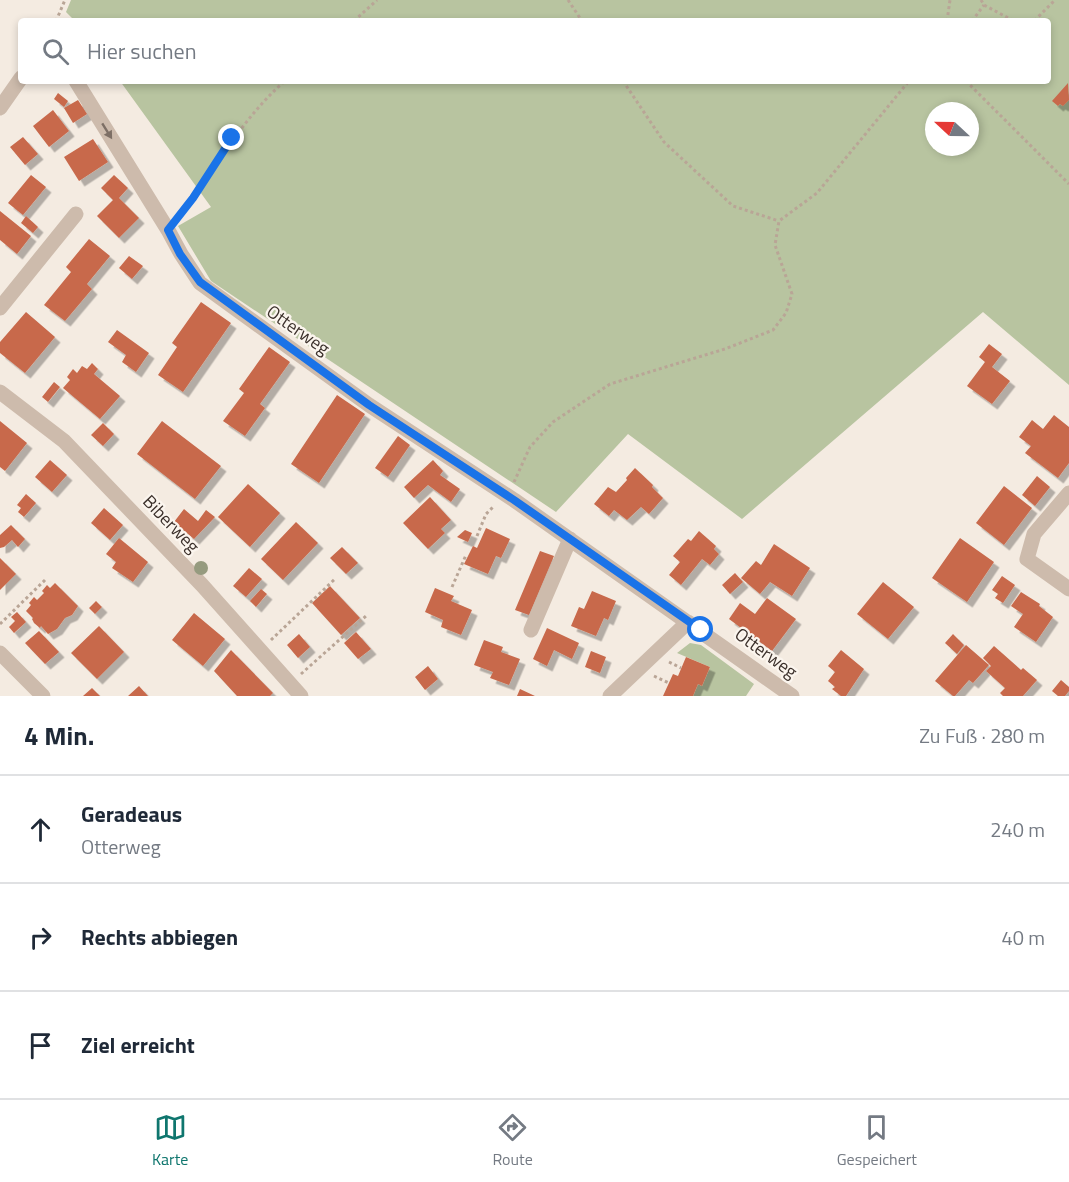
<!DOCTYPE html>
<html lang="de">
<head>
<meta charset="utf-8">
<style>
	body { margin:0; font-family:"Titillium Web",sans-serif; background:#f2f2f3; color:#1f2937 }
	.compass { position:absolute; left:925px; top:102px; width:54px; height:54px; border-radius:50%; background:#fff; box-shadow:0 3px 9px #0003; rotate:292deg }
	.stop { position:absolute; width:18px; height:18px; margin:-14px; border:4px solid #1a73e8; border-radius:50%; background:#fff }
	.stop.end { background:#1a73e8; border-color:#fff; box-shadow:0 2px 6px #0008 }
	.list { margin:0; padding:0; list-style:none }
	h2 { display:flex; justify-content:space-between; align-items:center; height:78px; margin:0; padding:0 24px; font-size:26px }
	h2 small { font-size:20px; font-weight:400; color:#747a83 }
	.list li { display:grid; grid-template-columns:39px 1fr auto; gap:18px; align-items:center; box-sizing:border-box; height:108px; padding:0 24px; border-top:2px solid #e0e1e3 }
	.list b { display:block; font-size:22px; white-space:nowrap }
	.list p { margin:0; font-size:20px; white-space:nowrap; color:#747a83 }
	.list em { font-size:20px; font-style:normal; color:#747a83 }
	.icon { flex:none; width:33px; height:33px; fill:none; stroke:currentColor; stroke-width:2; stroke-linecap:round; stroke-linejoin:round }
	.map { position:relative; flex:none; width:1069px; height:696px; overflow:hidden }
	.search { position:absolute; background:#fff; box-shadow:0 3px 9px #0003; left:18px; right:18px; top:18px; height:66px; display:flex; align-items:center; gap:15px; box-sizing:border-box; padding:0 21px; border-radius:6px; color:#747a83; font-size:22px }
	.sheet { height:402px; background:#fff }
	nav { display:flex; justify-content:space-around; align-items:center; box-sizing:border-box; height:84px; border-top:2px solid #e0e1e3; background:#fff; font-size:16px; color:#747a83 }
	nav a { display:grid; justify-items:center; gap:3px }
	nav .on { color:#0f766e }
	.map>svg:first-child { display:block }
</style>
</head>
<body>
<div class="map">
<svg width="1069" height="696" viewBox="0 0 1069 696">
	<defs>
		<filter id="shadow"><feDropShadow dx="5.5" dy="5.5" stdDeviation="0" flood-color="#0004"/></filter>
	</defs>
	<rect width="100%" height="100%" fill="#f4ebe1"/>
	<!-- green -->
	<path fill="#b8c4a0" fill-rule="evenodd" d="M71 0H1069V385L983 312 742 519 628 434 556 512 211 281 178 226 211 207 120 81H1048V21H75L66 12ZM934 111H970V147H934Z
		M690 643 701 645 754 684 746 696H693L698 684 702 686 710 667 677 653Z"/>
	<!-- building -->
	<path fill="#c8694b" filter="url(#shadow)" d="M1068 83 1069 100 1063 106 1060 104 1058 106 1052 101Z
		M58 93 68 101 64 107 54 99Z
		M78 100 87 114 73 123 64 108Z
		M53 110 69 131 49 147 33 126Z
		M23 137 38 154 25 165 10 147Z
		M93 139 108 162 79 181 64 157Z
		M31 175 46 187 23 215 8 203Z
		M114 175 128 188 119 198 139 218 119 238 97 216 113 200 101 188Z
		M0 211 31 236 17 254 0 240Z
		M26 216 38 227 33 233 21 223Z
		M89 239 110 256 87 284 92 289 65 321 44 305 71 272 66 267Z
		M129 256 143 266 132 279 119 268Z
		M201 302 231 323 183 392 158 375 177 347 172 343Z
		M26 312 55 337 25 373 0 353V342Z
		M117 330 149 353 136 372 122 362 126 355 108 342Z
		M989 344 1002 354 992 367 1010 381 992 404 967 386 985 362 979 357Z
		M269 347 290 362 260 404 265 408 245 436 223 421 244 393 239 389Z
		M92 363 98 369 94 374 120 396 100 419 63 388 70 380 67 377 73 369 77 373 82 366 87 369Z
		M54 382 60 387 48 402 42 397Z
		M337 395 365 414 319 483 291 464Z
		M1054 415 1069 427V463L1058 478 1025 453 1031 446 1019 437 1032 420 1043 429Z
		M0 421 27 443 5 471 0 467Z
		M162 421 221 466 195 499 137 454Z
		M103 423 114 434 103 446 91 435Z
		M398 436 410 445 388 477 375 468Z
		M50 460 67 475 52 492 35 477Z
		M433 460 443 471 440 475 460 489 451 502 428 485 414 498 404 487Z
		M635 468 653 485 652 487 663 498 649 514 641 507 627 520 614 510 609 516 594 504 608 487 616 492 627 480 626 478Z
		M1037 476 1050 487 1035 506 1022 495Z
		M248 484 280 513 250 547 218 517Z
		M1004 486 1032 508 1004 545 976 523Z
		M26 494 36 503 24 517 18 512 21 508 17 505Z
		M430 497 451 520 441 529 445 533 428 549 403 523Z
		M104 508 123 525 110 540 91 523Z
		M184 509 198 521 206 510 215 517 194 539 174 522Z
		M296 522 318 543 283 580 261 559Z
		M11 525 25 539 18 547 12 540 4 547 0 548V535Z
		M486 528 510 539 501 558 496 556 488 574 464 564 473 546 477 548Z
		M465 530 472 533 468 542 457 537Z
		M699 531 716 546 714 549 719 554 710 565 702 559 681 585 669 575 680 562 673 556 688 539 691 541Z
		M119 538 148 562 133 582 112 568 116 562 106 554Z
		M960 538 994 562 967 602 932 578Z
		M774 544 810 568 792 596 770 582 760 594 741 578 756 561 761 565Z
		M342 547 358 563 346 574 330 558Z
		M540 551 554 556 529 615 515 610Z
		M0 558 16 574 0 590Z
		M249 568 262 579 246 597 233 586Z
		M735 573 743 582 730 594 722 585Z
		M1002 576 1015 585 1003 603 995 598 998 594 992 590Z
		M883 582 914 607 888 639 857 614Z
		M55 583 78 606 72 615 65 618 57 629 48 634 41 626 40 628 34 623 32 619 33 618 26 611 31 605 29 603 34 597 37 600 44 593 42 591 47 585 50 588Z
		M330 586 360 618 341 635 312 603Z
		M435 588 454 596 451 601 472 610 461 635 441 627 443 620 425 612Z
		M261 589 267 594 256 607 250 601Z
		M592 591 616 601 608 620 604 618 596 636 571 626 579 607 584 609Z
		M1021 592 1040 604 1039 606 1053 617 1036 642 1014 627 1023 614 1011 606Z
		M767 598 796 619 772 651 729 619 740 603 755 614Z
		M96 601 102 607 95 614 89 608Z
		M17 612 26 622 14 633 9 627 15 621 11 617Z
		M194 613 225 639 203 666 172 640Z
		M99 626 124 652 97 679 71 653Z
		M547 628 579 643 572 659 554 650 547 666 533 659Z
		M39 631 59 652 45 664 25 643Z
		M356 632 371 649 358 659 344 643Z
		M299 634 310 647 298 658 287 645Z
		M953 634 964 645 957 654 945 643Z
		M484 640 503 647 501 652 520 659 509 685 490 678 493 672 474 665Z
		M966 645 989 665 973 683 969 680 955 696H953L935 681Z
		M994 646 1021 670 1023 668 1037 680 1023 696H1003L1000 693 1005 688 986 671 991 666 983 658Z
		M231 650 273 693 270 696H237L214 671Z
		M841 650 864 669 846 696H841L832 689 835 687 828 681 835 672 828 666Z
		M591 651 606 657 600 673 585 667Z
		M686 657 710 667 702 686 698 684 693 696H663L673 674 678 676Z
		M428 666 438 679 425 690 415 677Z
		M1061 680 1069 687V691L1065 696H1058L1052 691Z
		M139 686 148 696H128Z
		M92 688 100 696H83Z
		M520 689 535 696H517Z"/>
	<g fill="none" stroke-linecap="round" stroke-linejoin="round">
		<!-- path -->
		<path stroke="#b9a596" stroke-width="3" stroke-dasharray="3 3" stroke-linecap="butt" d="M568 0 582 21
			M981 0 984 5 1014 21 1035 20 1055 0
			M56 21 65 0
			M354 21 377 0
			M947 21 950 0
			M972 21 984 5
			M623 81 664 142 733 206 779 221
			M966 81 1069 184
			M179 216C215 170 241 119 285 81
			M514 482 530 447 553 422 610 384 725 349 773 330 786 313 792 294 775 245 779 221 817 193 909 81
			M477 536 486 514 494 506
			M452 587 466 555
			M0 624 45 580
			M271 640 336 578
			M669 662 681 668
			M301 674 367 615
			M654 676 669 683"/>
		<!-- minor -->
		<path stroke="#cdbbac" stroke-width="15" d="M76 81 168 230 181 254 200 283 369 405 514 500 792 696
			M0 108 21 78
			M0 308 76 214
			M0 392 64 441 202 585 301 696
			M1069 493 1034 534 1027 559 1069 589
			M531 630 570 539
			M0 653 43 696
			M610 696 688 622"/>
	</g>
	<!-- trees -->
	<circle fill="#969b7f" cx="201" cy="568" r="7"/>
	<!-- one-way arrows -->
	<defs><path id="oneway-solid" d="M-6-.8H1V-3.2L6.5 0L1 3.2V.8H-6Z" transform="scale(1.5)"/></defs>
	<use fill="#7d6f65" href="#oneway-solid" transform="translate(107 131) rotate(58)"/>
	<g fill="none" stroke-linecap="round" stroke-linejoin="round">
		<!-- route -->
		<path stroke="#1a73e8" stroke-width="8" d="M232 138 193 198 168 230 180 254 200 282 369 405 514 500 701 630"/>
	</g>
	<g text-anchor="middle" stroke-width="4.5" stroke-linejoin="round" paint-order="stroke">
		<!-- street labels -->
		<g font-size="18" fill="#3b302b" stroke="#fbf5ee">
			<text transform="translate(298 330) rotate(35)" y="6">Otterweg</text>
			<text transform="translate(171 524) rotate(46)" y="6">Biberweg</text>
			<text transform="translate(766 653) rotate(36)" y="6">Otterweg</text>
		</g>
	</g>
</svg>
<svg class="compass" viewBox="-18 -18 36 36"><path d="M0-13l5 13h-10z" fill="#e53935"/><path d="M0 13l5-13h-10z" fill="#747a83"/></svg>
<div class="stop" style="left:701px;top:630px"></div>
<div class="stop end" style="left:232px;top:138px"></div>
<div class="search"><svg class="icon" aria-label="search" viewBox="0 0 24 24"><circle cx="10" cy="10" r="6"/><path d="M15 15l6 6"/></svg>Hier suchen</div>
</div>
<section class="sheet">
<h2>4 Min.<small>Zu Fuß · 280 m</small></h2>
<ul class="list">
<li><svg class="icon" aria-label="ahead" viewBox="0 0 24 24"><path d="M12 20V5M6 11l6-6 6 6"/></svg><div><b>Geradeaus</b><p>Otterweg</p></div><em>240 m</em></li>
<li><svg class="icon" aria-label="right" viewBox="0 0 24 24"><path d="M7 20v-9h11M14 6l5 5-5 5"/></svg><div><b>Rechts abbiegen</b></div><em>40 m</em></li>
<li><svg class="icon" aria-label="arrive" viewBox="0 0 24 24"><path d="M6 21V4h12l-3 4 3 4H6"/></svg><div><b>Ziel erreicht</b></div></li>
</ul>
</section>
<nav>
<a class="on"><svg class="icon" aria-label="map" viewBox="0 0 24 24"><path d="M3 6l6-2 6 2 6-2v14l-6 2-6-2-6 2zM9 4v14M15 6v14"/></svg>Karte</a>
<a><svg class="icon" aria-label="directions" viewBox="0 0 24 24"><path d="M12 3l9 9-9 9-9-9zM9 14v-3h6M13 9l2 2-2 2"/></svg>Route</a>
<a><svg class="icon" aria-label="saved" viewBox="0 0 24 24"><path d="M7 4h10v16l-5-4-5 4z"/></svg>Gespeichert</a>
</nav>
</body>
</html>
